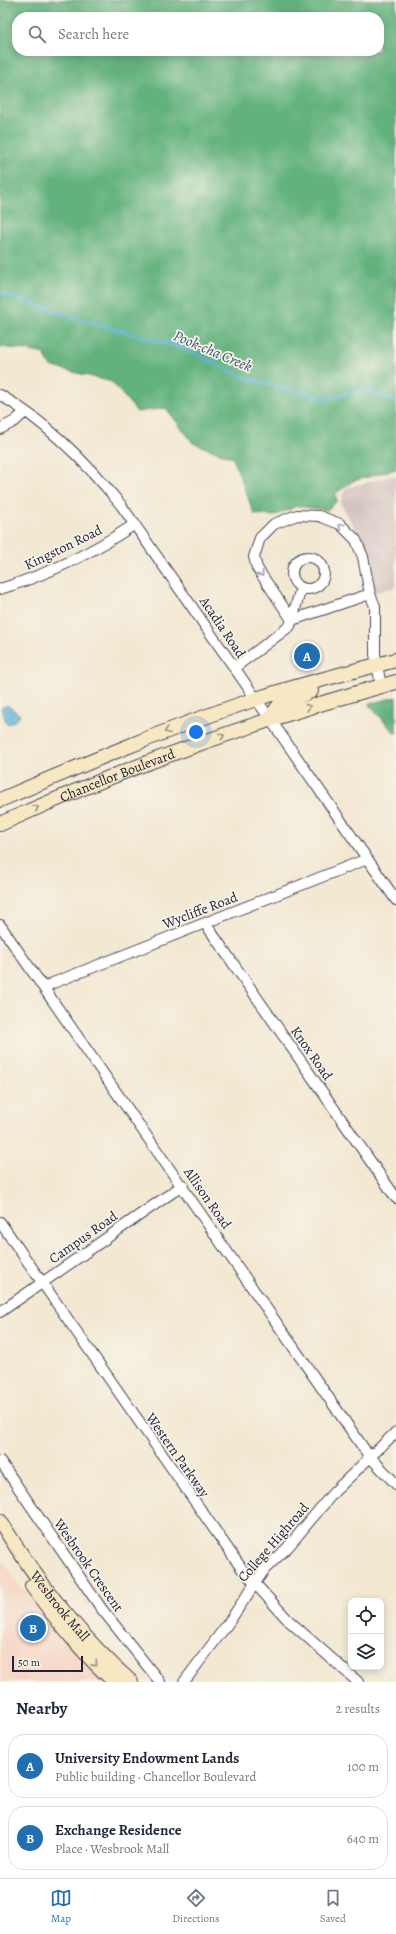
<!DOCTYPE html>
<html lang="en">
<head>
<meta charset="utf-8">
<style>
	body { margin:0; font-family:Alegreya,serif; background:#f6f6f7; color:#1f2937 }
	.controls { position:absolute; right:12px; bottom:12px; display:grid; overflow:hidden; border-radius:8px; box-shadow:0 2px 10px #0003 }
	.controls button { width:36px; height:36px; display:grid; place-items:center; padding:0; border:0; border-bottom:1px solid #e0e1e3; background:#fff; color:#1f2937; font:20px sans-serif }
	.scale { position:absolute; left:12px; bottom:10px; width:71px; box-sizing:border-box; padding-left:4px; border:2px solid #22223b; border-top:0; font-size:11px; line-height:14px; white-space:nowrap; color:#22223b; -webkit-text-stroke:3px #f7f3e8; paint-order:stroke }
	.you { position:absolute; left:196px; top:732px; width:14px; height:14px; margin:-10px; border:3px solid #fff; border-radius:50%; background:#1a73e8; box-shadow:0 0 0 6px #1a73e833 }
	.badge { display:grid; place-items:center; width:26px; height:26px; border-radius:50%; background:#1f6fb2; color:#fff; font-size:13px; font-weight:700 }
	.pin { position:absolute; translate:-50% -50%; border:2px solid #fff; box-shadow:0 1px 4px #0006 }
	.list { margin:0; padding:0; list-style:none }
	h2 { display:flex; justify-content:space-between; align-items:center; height:52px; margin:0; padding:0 16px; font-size:17px }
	h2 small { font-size:13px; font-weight:400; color:#747a83 }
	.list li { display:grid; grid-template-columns:26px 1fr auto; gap:12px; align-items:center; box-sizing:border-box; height:64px; margin:0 8px 8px; padding:0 8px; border:1px solid #e0e1e3; border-radius:16px }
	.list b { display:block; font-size:15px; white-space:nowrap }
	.list p { margin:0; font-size:13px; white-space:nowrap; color:#747a83 }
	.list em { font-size:13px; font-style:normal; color:#747a83 }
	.icon { flex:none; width:22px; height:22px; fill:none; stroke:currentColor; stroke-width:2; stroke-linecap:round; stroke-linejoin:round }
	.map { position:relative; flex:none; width:396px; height:1682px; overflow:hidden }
	.search { position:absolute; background:#fff; box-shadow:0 2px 10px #0003; left:12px; right:12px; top:12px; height:44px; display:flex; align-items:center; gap:10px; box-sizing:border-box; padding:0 14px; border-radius:16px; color:#747a83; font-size:15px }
	.sheet { height:196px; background:#fff }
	nav { display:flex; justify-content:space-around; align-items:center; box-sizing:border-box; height:56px; border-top:1px solid #e0e1e3; background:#fff; font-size:11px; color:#747a83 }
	nav a { display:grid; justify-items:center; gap:2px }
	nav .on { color:#1f6fb2 }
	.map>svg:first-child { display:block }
</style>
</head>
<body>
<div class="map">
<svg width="396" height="1682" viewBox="0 0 396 1682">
	<rect width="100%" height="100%" fill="#f7f3e8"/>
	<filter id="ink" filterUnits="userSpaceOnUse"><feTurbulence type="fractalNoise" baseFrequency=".025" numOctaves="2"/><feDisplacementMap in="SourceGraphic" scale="8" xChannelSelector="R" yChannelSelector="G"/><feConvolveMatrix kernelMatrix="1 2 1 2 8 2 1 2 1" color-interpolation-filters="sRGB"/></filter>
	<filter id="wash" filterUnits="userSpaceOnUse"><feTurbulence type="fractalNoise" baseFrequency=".012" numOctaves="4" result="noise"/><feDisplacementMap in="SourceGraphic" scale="16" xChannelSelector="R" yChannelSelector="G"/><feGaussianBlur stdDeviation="0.9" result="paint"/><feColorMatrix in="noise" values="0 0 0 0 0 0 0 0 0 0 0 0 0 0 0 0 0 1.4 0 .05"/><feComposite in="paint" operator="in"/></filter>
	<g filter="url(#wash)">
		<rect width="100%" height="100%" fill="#f3e8d2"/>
		<!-- built -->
		<path fill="#f5d3c1" d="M0 1555 21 1589 25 1590 44 1616 92 1670 107 1682H0Z"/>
		<!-- industrial -->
		<path fill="#d1c0bc" d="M396 475V587L370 594 359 535 341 504 342 496 346 488Z"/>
		<!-- forest -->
		<path fill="#64b27d" stroke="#436a5c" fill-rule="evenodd" d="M0 0H396V469L353 481 335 494 337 501 327 510 297 506 274 516 254 514 233 458 193 443 166 408 137 412 112 382 50 366 44 354 27 350 0 347ZM17 17H379V51H17Z
			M396 697V734L368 704Z"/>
		<!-- water -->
		<path fill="#5cb2d9" stroke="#3f6a8a" d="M7 705 20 715 15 721 7 724 1 708Z"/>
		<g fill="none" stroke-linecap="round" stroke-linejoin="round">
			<!-- stream -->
			<path stroke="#5cb2d9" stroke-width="3" d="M0 293 92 323 183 348 248 379 324 399 363 390 396 401"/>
		</g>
	</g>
	<g filter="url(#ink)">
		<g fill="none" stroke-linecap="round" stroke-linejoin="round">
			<defs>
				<path id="street" d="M0 395C47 422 87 463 121 505L396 900
					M0 429 15 421 25 412
					M292 573a16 16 0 1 1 32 0a16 16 0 1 1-32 0Z
					M0 589C50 574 92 553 135 524
					M292 620 257 568 254 557 260 538 274 524 297 515 319 516 340 524 356 540 363 557 370 594 375 606V654L381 686
					M292 620 370 594
					M234 668 290 626 301 588
					M205 923 396 1198
					M0 925 369 1456 396 1484
					M44 988 53 983 367 859
					M0 1222 242 1569 288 1620 358 1682
					M0 1312 183 1185
					M0 1461 101 1608 160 1682
					M184 1682 229 1622 264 1570 288 1547 334 1492 396 1432"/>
				<g id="secondary">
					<path d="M270 718 280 704 311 691"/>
					<path d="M0 800C84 764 169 728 256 699 302 684 349 672 396 660"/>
					<path id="s1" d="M0 824C128 766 261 719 396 682"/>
					<path id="s2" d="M0 1521C36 1580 79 1636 131 1682"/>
					<path d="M32 1586C57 1620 83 1654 115 1682"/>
				</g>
			</defs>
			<!-- street casing -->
			<use href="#street" stroke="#414052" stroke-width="12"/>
			<!-- secondary casing -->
			<use href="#secondary" stroke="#414052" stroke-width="16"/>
			<!-- street -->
			<use href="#street" stroke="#fff" stroke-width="10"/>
			<!-- secondary -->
			<use href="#secondary" stroke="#f7e8c3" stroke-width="14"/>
		</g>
		<!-- one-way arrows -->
		<defs><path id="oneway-chevron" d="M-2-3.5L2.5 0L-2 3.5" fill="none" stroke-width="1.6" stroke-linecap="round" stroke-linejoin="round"/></defs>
		<g stroke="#9c9ca7">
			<use href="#oneway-chevron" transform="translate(341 526) rotate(-142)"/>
			<use href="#oneway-chevron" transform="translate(261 574) rotate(56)"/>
		</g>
		<g stroke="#978f86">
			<use href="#oneway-chevron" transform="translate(308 707) rotate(-17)"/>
			<use href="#oneway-chevron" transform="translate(167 731) rotate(159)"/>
			<use href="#oneway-chevron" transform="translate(222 736) rotate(-20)"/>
			<use href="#oneway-chevron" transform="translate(36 808) rotate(-24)"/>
			<use href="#oneway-chevron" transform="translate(95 1664) rotate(48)"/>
		</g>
	</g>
	<g text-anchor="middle" stroke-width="3.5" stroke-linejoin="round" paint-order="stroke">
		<!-- street labels -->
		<g font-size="14" fill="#22223b" stroke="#f7f3e8">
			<text transform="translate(63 547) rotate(-26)" y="5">Kingston Road</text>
			<text transform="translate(223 627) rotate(56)" y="5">Acadia Road</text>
			<text dy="5" stroke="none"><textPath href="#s1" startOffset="127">Chancellor Boulevard</textPath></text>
			<text transform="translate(200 910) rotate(-21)" y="5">Wycliffe Road</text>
			<text transform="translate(312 1053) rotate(55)" y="5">Knox Road</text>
			<text transform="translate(208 1198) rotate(55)" y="5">Allison Road</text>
			<text transform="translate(83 1237) rotate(-35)" y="5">Campus Road</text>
			<text transform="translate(178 1455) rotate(55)" y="5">Western Parkway</text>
			<text transform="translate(273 1542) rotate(-49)" y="5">College Highroad</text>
			<text transform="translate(89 1565) rotate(55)" y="5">Wesbrook Crescent</text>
			<text dy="5" stroke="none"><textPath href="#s2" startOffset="104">Wesbrook Mall</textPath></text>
		</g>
		<!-- water labels -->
		<g font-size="15" font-style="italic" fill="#365472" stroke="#f7f3e8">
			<text transform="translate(213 351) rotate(23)" y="5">Pook-cha Creek</text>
		</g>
	</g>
</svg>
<div class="controls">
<button><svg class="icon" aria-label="locate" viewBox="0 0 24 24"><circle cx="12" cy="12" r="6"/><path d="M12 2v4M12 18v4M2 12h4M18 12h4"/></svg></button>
<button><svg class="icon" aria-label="layers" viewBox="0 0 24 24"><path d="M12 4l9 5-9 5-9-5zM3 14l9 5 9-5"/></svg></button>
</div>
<div class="scale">50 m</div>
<div class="you"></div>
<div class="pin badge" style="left:307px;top:656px">A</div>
<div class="pin badge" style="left:33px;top:1628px">B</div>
<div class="search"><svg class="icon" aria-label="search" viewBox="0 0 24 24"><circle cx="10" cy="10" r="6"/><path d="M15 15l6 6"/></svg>Search here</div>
</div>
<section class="sheet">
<h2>Nearby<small>2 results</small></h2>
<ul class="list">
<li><span class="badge">A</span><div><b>University Endowment Lands</b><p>Public building · Chancellor Boulevard</p></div><em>100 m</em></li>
<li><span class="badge">B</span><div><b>Exchange Residence</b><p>Place · Wesbrook Mall</p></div><em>640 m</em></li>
</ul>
</section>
<nav>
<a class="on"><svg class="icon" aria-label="map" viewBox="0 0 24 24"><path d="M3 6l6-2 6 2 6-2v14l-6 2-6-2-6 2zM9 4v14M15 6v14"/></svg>Map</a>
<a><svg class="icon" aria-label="directions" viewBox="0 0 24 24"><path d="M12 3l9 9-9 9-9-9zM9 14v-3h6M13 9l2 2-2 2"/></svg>Directions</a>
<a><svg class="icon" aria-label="saved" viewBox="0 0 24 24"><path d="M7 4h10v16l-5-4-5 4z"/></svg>Saved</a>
</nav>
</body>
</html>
